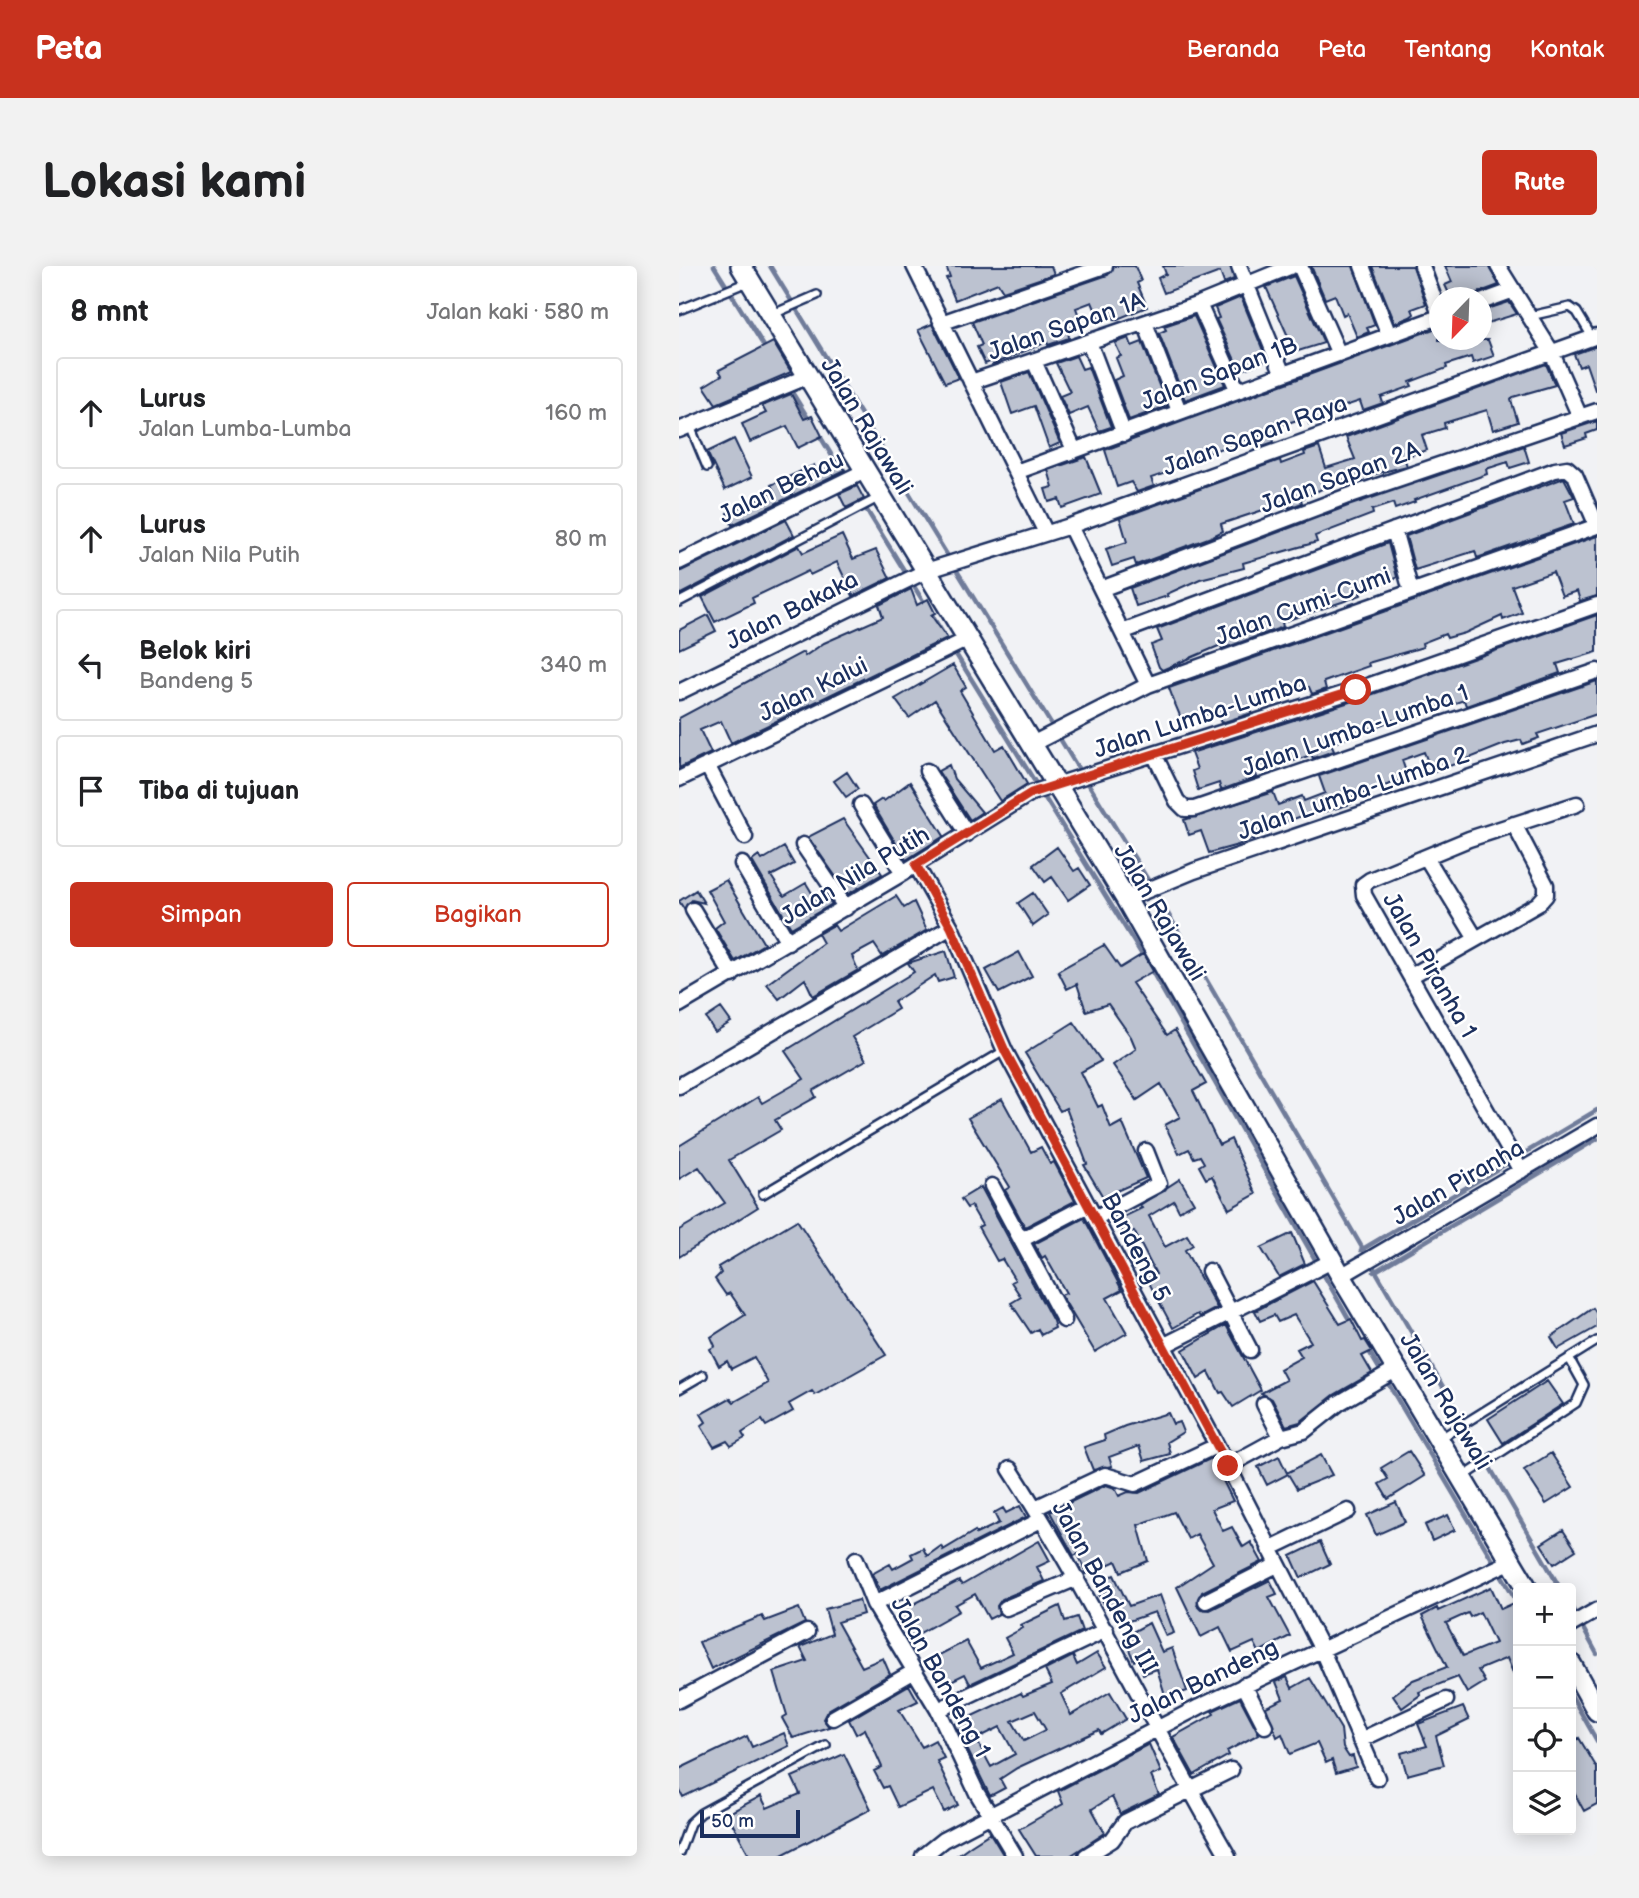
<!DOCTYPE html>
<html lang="id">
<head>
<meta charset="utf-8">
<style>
	body { margin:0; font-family:"Balsamiq Sans",sans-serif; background:#f2f2f2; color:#202124 }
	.controls { position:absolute; right:21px; bottom:21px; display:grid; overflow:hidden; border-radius:7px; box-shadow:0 4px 18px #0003 }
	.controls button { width:63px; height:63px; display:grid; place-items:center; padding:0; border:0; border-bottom:2px solid #e0e0e0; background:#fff; color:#202124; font:35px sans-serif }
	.compass { position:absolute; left:750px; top:21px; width:63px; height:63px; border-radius:50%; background:#fff; box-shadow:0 4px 18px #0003; rotate:203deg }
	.scale { position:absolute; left:21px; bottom:18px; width:100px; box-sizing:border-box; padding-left:7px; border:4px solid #1b2f5e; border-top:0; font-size:19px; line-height:24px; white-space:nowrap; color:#1b2f5e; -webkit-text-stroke:5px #fff; paint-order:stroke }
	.stop { position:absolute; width:21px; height:21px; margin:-16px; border:5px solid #c8321e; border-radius:50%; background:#fff }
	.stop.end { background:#c8321e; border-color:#fff; box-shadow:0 2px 7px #0008 }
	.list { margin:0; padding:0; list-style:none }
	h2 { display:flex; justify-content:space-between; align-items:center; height:91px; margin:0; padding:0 28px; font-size:30px }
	h2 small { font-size:23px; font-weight:400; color:#757577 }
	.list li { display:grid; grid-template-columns:46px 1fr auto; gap:21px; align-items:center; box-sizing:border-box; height:112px; margin:0 14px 14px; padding:0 14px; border:2px solid #e0e0e0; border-radius:7px }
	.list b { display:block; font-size:26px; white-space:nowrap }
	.list p { margin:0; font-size:23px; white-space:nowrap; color:#757577 }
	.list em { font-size:23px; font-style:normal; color:#757577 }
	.actions { display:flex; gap:14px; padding:21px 28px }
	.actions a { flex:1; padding:16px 0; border:2px solid #c8321e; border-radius:7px; text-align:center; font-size:24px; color:#c8321e }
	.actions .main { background:#c8321e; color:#fff }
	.icon { flex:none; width:38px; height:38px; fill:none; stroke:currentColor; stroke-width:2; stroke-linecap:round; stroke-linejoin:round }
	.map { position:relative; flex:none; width:918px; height:1590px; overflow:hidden; border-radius:7px }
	header { display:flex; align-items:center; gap:42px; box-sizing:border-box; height:98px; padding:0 35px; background:#c8321e; color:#fff }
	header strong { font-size:33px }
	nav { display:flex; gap:38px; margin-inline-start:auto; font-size:24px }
	.intro { display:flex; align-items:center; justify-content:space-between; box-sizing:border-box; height:168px; padding:0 42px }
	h1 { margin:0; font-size:49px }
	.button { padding:18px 32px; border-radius:7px; background:#c8321e; color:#fff; font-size:24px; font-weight:700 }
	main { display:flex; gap:42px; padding:0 42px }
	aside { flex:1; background:#fff; border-radius:7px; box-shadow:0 4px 18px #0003 }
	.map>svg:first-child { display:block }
</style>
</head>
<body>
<header>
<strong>Peta</strong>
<nav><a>Beranda</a><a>Peta</a><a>Tentang</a><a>Kontak</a></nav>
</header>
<div class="intro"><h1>Lokasi kami</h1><a class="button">Rute</a></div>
<main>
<aside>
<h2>8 mnt<small>Jalan kaki · 580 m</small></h2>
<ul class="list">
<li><svg class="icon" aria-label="ahead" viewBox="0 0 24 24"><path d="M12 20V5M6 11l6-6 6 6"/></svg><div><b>Lurus</b><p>Jalan Lumba-Lumba</p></div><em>160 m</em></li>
<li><svg class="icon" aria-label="ahead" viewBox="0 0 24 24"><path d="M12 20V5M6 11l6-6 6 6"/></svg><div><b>Lurus</b><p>Jalan Nila Putih</p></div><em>80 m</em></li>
<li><svg class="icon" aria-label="left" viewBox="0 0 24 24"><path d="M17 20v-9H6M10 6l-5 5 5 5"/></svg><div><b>Belok kiri</b><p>Bandeng 5</p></div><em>340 m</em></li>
<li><svg class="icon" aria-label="arrive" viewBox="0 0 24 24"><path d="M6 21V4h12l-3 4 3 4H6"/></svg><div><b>Tiba di tujuan</b></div></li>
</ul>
<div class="actions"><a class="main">Simpan</a><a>Bagikan</a></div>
</aside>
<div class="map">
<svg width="918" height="1590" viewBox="0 0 918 1590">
	<rect width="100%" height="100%" fill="#f1f2f5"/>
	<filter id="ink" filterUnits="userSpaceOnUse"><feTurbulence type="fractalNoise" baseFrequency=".0143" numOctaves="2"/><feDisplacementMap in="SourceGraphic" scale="14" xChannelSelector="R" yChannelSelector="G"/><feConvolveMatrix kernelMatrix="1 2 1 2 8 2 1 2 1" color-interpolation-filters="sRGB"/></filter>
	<g filter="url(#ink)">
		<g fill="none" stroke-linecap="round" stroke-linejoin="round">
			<!-- stream -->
			<path stroke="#707c9a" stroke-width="4.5" d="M35 0 88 85
				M91 0 402 507
				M111 123 132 157
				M139 167 158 198
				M184 238 465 692
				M407 514 474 622 881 1322
				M471 702 672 1057
				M682 984 918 844
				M695 1006 918 873
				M688 1082 839 1337
				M892 1340 918 1388
				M892 1429 918 1475"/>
		</g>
		<!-- building -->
		<path fill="#bcc2d0" stroke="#1b2f5e" stroke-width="2" fill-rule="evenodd" d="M267 0H372L375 8 324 25 319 17 276 34 267 12 271 11Z
			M435 0H456L462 15 458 17 468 41 436 54 434 50 421 55 413 36 397 42 403 58 389 63 390 72 369 79 368 76 314 98 313 95 306 98 298 81 303 79 293 56 429 9Z
			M484 0H551L555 13 545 17 541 6 485 27 479 12 487 8Z
			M632 0H674L696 59 688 62 690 66 678 71 668 47 664 49 656 29 646 33Z
			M693 0H734L747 38 733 43 735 48 731 51 716 57Z
			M766 0H809L820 19 785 32H772L766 19 773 16Z
			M615 10 645 77 616 86 587 21Z
			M562 31 588 94 561 105 537 53 540 52 536 42Z
			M830 36 838 48 802 59V45Z
			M515 50 546 119 506 134 480 67 487 64 485 60Z
			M253 58 280 112 266 117 239 64Z
			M760 61V74H809L815 90 794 97 792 91 767 99 768 102 731 116 733 120 702 131 704 137 684 144 681 135 642 148 644 153 630 158 628 151 599 160 602 167 593 170 595 176 583 180 580 169 491 200 493 205 472 212 475 220 458 226 452 216 438 221 426 184Z
			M450 72 453 80 463 76 488 140 450 154 435 114 444 110 437 92 442 90 436 77Z
			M94 76 112 106 37 138 25 120 43 109 40 104Z
			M918 80V124H916L907 98 900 101 895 88Z
			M397 90 403 103 409 101 432 161 420 165 409 141 390 149 381 130 391 126 377 97Z
			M867 98 876 119 834 131 832 134 839 156 814 164 808 144 765 157 766 162 743 169 748 184 725 191 728 200 651 219 622 233 623 237 610 242 608 236 542 258 544 265 532 271 457 299 455 293 433 300 427 283 448 276 441 252 601 194 602 198 626 189 625 186 640 181 647 202 676 193 667 171Z
			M350 106 381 177 370 182 355 140 333 148 322 116Z
			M112 128 125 153 133 150 143 170 119 182 108 160 71 176 63 158 87 147 83 140Z
			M918 155V164L907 168 908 172 886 179 882 167Z
			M55 173 73 211 46 224 28 186Z
			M845 180 850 196 831 202 829 196 807 203 808 208 735 234 736 236 716 243 714 237 693 244 694 248 636 270 638 276 564 297 565 302 521 313 488 328 489 330 457 340 451 322 669 240Z
			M407 191 422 228 383 242 380 233 370 236 366 223 374 221 369 204Z
			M161 193 166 204 53 259 48 247 95 225 92 219 135 199 137 204Z
			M885 212 895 231 886 234 895 258 798 292 796 285 736 304 727 270Z
			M178 220 185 233 167 242 160 228Z
			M107 254 115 269 0 329V306Z
			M163 269 174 293 197 284 211 312 174 330 158 296 131 309 129 305 73 332 75 337 36 356 23 331 120 280 124 287Z
			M918 270V330L901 335 898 325 883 330 874 306 833 320 843 347 824 354 823 350 786 367 768 372 766 368 743 377 744 381 689 397 690 400 645 416 647 423 633 428 630 421 616 425 571 442 573 447 542 457 537 445 504 457 496 438 490 422Z
			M709 277 718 311 716 313 681 326 682 329 663 336 603 356 604 361 543 383 542 379 483 404 480 401 472 379 483 375 478 363Z
			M232 323 238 339 249 333 256 347 252 349 268 372 52 477 42 455 21 464 32 487 0 502V452L124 386 126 390 145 377 204 351 200 339Z
			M29 349 37 365 0 383V364Z
			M918 349V386L878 398 881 407 787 440 785 434 715 458 714 454 652 478 655 485 634 492 632 489 597 501 595 495 575 502 578 511 542 524 540 517 519 524 513 505 518 503 512 487 680 433Z
			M274 399 287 421 281 425 316 484 325 479 348 518 321 535 256 434 230 452 216 433Z
			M918 415V448L858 468 860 472 844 478 842 474 826 478 753 507 745 486 723 494 729 512 670 532 672 538 634 549 633 546 575 568 577 572 559 579 530 587 522 565 510 569 505 554 594 526 599 539 623 530 625 535 646 527 640 510Z
			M270 499 275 513 303 546 291 554 259 505Z
			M168 506 179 523 167 531 155 515Z
			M231 516 265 570 227 594 194 539 203 533 205 535Z
			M164 553 203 608 169 628 129 571Z
			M105 581 115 598 92 610 105 630 127 617 139 637 148 632 153 638 112 662 73 595 80 590 83 594Z
			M378 581 395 605 400 602 411 619 389 634 373 611 366 616 354 599Z
			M47 614 85 678 56 695 36 662 45 655 28 624Z
			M17 624 25 637 13 634 5 643 0 635Z
			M354 627 369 649 354 660 339 637Z
			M217 630 225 642 235 636 248 664 203 690 195 678 173 690 179 704 134 730 126 713 100 733 88 718 144 677 139 668 155 659 159 665Z
			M425 679 441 702 464 688 474 705 453 717 488 769 496 764 527 818 514 825 540 879 552 873 577 928 550 943 533 910 527 913 520 900 525 897 521 890 515 892 510 883 500 888 486 859 501 851 482 818 458 834 434 799 457 783 452 771 429 738 407 745 398 718 388 723 379 705Z
			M267 685 275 711 259 716 256 709 215 736 219 743 173 771 187 794 134 825 137 831 96 854 102 864 50 894 79 941 0 991V964L46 937 20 901 0 913V880L79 831 83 837 125 813 106 785 235 706 229 697Z
			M340 686 353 710 320 727 307 704Z
			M42 742 52 756 36 766 27 752Z
			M395 756 422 795 402 806 419 841 423 839 432 862 443 856 467 912 424 931 405 899 408 898 387 842 381 845 346 787Z
			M323 833 352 886 362 881 371 898 375 896 396 935 346 961 326 924 331 921 289 852Z
			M501 913 515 937 500 945 495 935 470 950 486 981 508 969 514 979 506 984 538 1042 521 1051 519 1048 494 1062 468 1013 477 1008 455 965 445 969 438 954 463 942 461 939Z
			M302 921 374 1055 376 1062 362 1069 359 1063 352 1067 332 1037 342 1031 332 1016 336 1014 323 993 318 995 299 961 303 959 292 940 288 942 282 933Z
			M405 952 443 1024 428 1032 448 1067 416 1086 382 1029 387 1027 366 990 363 992 355 978Z
			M118 954 207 1089 136 1129 133 1125 110 1138 114 1145 87 1160 83 1154 63 1167 66 1172 52 1180 48 1175 35 1181 22 1160 27 1156 22 1148 51 1132 55 1136 89 1117 75 1091 52 1103 48 1095 40 1100 31 1083 36 1080 32 1071 66 1049 51 1027 47 1029 36 1013 42 1007 39 1001Z
			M613 967 626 998 600 1011 582 982Z
			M634 1015 661 1058 672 1053 683 1075 686 1074 693 1085 683 1090 693 1107 655 1129 621 1156 607 1160 593 1133 582 1127 607 1114 601 1103 623 1091 618 1083 632 1076 615 1049 599 1056 595 1049 581 1055 576 1045Z
			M914 1042 918 1048V1061L879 1083 872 1071Z
			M547 1059 582 1124 554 1141 544 1126 541 1127 530 1106 519 1113 504 1084Z
			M868 1115 884 1138 824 1177 809 1153Z
			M489 1147 494 1158 500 1156 504 1166 488 1176 491 1188 465 1195 460 1180 430 1191 433 1200 414 1204 405 1181 426 1174 425 1169 446 1160Z
			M730 1185 746 1210 709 1233 700 1218 709 1213 702 1202Z
			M872 1187 894 1221 867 1238 845 1204Z
			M642 1189 653 1209 618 1223 609 1208 588 1219 579 1201 600 1190 608 1207Z
			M533 1192 554 1235 533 1243 544 1265 553 1261 564 1281 572 1276 583 1296 523 1326 518 1339 522 1343 531 1344 591 1314 598 1328 590 1331 611 1370 580 1386 575 1376 553 1386 541 1361 522 1371 498 1321 534 1297 518 1268 509 1273 495 1246 459 1259 469 1295 442 1306 437 1295 408 1308 399 1288 395 1290 371 1246 427 1219 436 1222 440 1230 449 1226 460 1227Z
			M717 1236 726 1256 697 1269 688 1249Z
			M341 1240 347 1251 201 1324 193 1308 211 1298 214 1303 234 1292 232 1288 244 1282 248 1290 262 1280 264 1284 296 1265 297 1268 320 1257 315 1247 324 1242 327 1247Z
			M769 1249 776 1264 753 1275 746 1259Z
			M884 1264 897 1284 875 1298 862 1278Z
			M360 1275 371 1295 358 1301 365 1315 323 1333 318 1340 320 1348 310 1353 296 1328 276 1339 280 1345 230 1373 219 1346 280 1315 283 1319Z
			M641 1276 651 1298 622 1312 612 1290Z
			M435 1309 450 1340 481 1329 495 1367 487 1370 476 1346 444 1357 437 1338 427 1342 420 1328 432 1322 428 1312Z
			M812 1321 822 1343 835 1337 839 1346V1419L828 1392 799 1404 806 1416 788 1427 779 1411 740 1426 741 1429 723 1442 714 1429 734 1414 768 1401 743 1350 758 1342 759 1345ZM801 1346 816 1377 784 1390 767 1357 789 1347 791 1351Z
			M180 1334 184 1348 158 1356 183 1401 204 1392 211 1408 149 1444 144 1453 150 1461 114 1472 103 1452 108 1449 95 1406 128 1395 121 1381 153 1368 146 1343Z
			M381 1340 386 1355 398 1351 403 1365 291 1418 286 1408 270 1416 256 1391 287 1375 302 1402 334 1387 326 1372 344 1362 342 1359Z
			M120 1342 126 1357 32 1403 20 1376 83 1350 86 1355Z
			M470 1357 483 1386 493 1382 508 1425 487 1432 478 1403 464 1408 459 1393 455 1395 448 1379 451 1378 448 1369Z
			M418 1387 427 1401 382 1428 392 1449 431 1426 447 1453 422 1468 420 1464 338 1502 321 1513 326 1522 311 1530 276 1458 342 1427 344 1430 373 1418 366 1404 394 1390 398 1399ZM356 1445 367 1464 345 1475 333 1455ZM321 1461 336 1488 312 1501 297 1473Z
			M608 1411 613 1422 631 1412 662 1463 664 1482 670 1491 674 1490 677 1501 657 1507 653 1494 647 1497 638 1477 611 1488 603 1468 598 1471 587 1441 604 1433 597 1416Z
			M230 1419 239 1435 220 1444 243 1481 256 1474 265 1492 258 1495 279 1539 265 1546 254 1524 219 1541 209 1520 204 1522 195 1505 203 1501 186 1463 177 1468 170 1454Z
			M561 1432 580 1468 548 1485 550 1489 515 1509 494 1471 535 1448 533 1445Z
			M784 1441 790 1454 757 1470 765 1499 728 1509 722 1487 748 1480 739 1458Z
			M105 1467 110 1480 4 1531 0 1523V1503L68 1470 73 1481Z
			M900 1472 918 1502V1538L905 1545 892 1521V1477Z
			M470 1478 482 1506 472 1510 480 1529 441 1548 433 1531 413 1543 426 1567 391 1590H357L340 1563 384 1538 379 1525Z
			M165 1488 192 1543 101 1590H71L48 1548 82 1530 88 1542 121 1528 113 1511Z
			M311 1567 325 1590H277L292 1579Z"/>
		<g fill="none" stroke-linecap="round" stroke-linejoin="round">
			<defs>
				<path id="service" d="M0 44 71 15
					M92 49 138 29
					M851 50 891 41 898 46 913 71
					M11 160 28 201
					M0 336 201 231
					M84 928 325 785
					M0 1123 24 1109
					M762 1172 918 1075
					M784 1211 897 1137 905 1119 890 1092
					M0 1587 11 1557 22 1547 147 1479"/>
				<path id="minor" d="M235 0 367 267
					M560 0 603 106
					M621 0 659 86
					M683 0 710 69
					M743 0 760 46
					M819 0 872 85 901 151
					M802 36 835 24
					M520 38 558 123
					M262 57 426 0
					M466 57 500 145
					M410 76 445 168
					M355 95 395 184
					M292 116 520 38 613 0
					M0 164 130 110
					M337 206 760 51
					M391 260 469 419
					M715 264 732 325
					M0 296 186 205
					M422 323 666 231 918 145
					M443 366 876 204 888 202 896 209 918 260
					M0 426 247 305 391 260 918 70
					M351 479 469 419 918 260
					M476 490 498 535 506 543H515L918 405
					M28 499 66 571
					M248 505 288 568
					M0 513 287 374
					M182 539 224 607
					M124 579 167 642
					M747 591 797 673
					M63 598 109 676
					M237 599 272 661 326 785 549 1200 642 1382 698 1512
					M447 633 515 605 918 468
					M14 644 53 709
					M732 710 859 638 867 629V619L835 558
					M0 739 224 607 352 527 677 424 918 339
					M0 820 272 661
					M842 905 685 629 684 619 691 614 790 573 898 538
					M313 920 385 1054
					M416 952 480 918 467 885
					M342 974 409 939
					M530 1005 571 1084
					M662 1010 918 860
					M484 1080 653 995
					M585 1138 602 1171
					M549 1200 602 1171 625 1165 660 1137 720 1102
					M331 1203C412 1328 474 1462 549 1590
					M356 1242 426 1209 456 1218 537 1180
					M590 1283 669 1245
					M177 1293 195 1338 259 1444 298 1527 336 1590
					M527 1335 598 1299
					M195 1338 362 1254
					M327 1342 398 1312
					M892 1359 918 1344
					M565 1419 586 1460
					M0 1434 128 1366
					M259 1444 427 1364
					M154 1452 234 1406
					M681 1474 767 1434
					M244 1590 264 1574 520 1441 833 1295
					M407 1590 433 1574 446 1556 552 1504"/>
				<path id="secondary" d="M62 0 447 633 662 1010 848 1322
					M892 1398 918 1445"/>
			</defs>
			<!-- service casing -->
			<use href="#service" stroke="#1b2f5e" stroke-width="12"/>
			<!-- minor casing -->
			<use href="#minor" stroke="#1b2f5e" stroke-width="19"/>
			<!-- secondary casing -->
			<use href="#secondary" stroke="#1b2f5e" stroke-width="24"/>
			<!-- service -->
			<use href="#service" stroke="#fff" stroke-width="7"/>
			<!-- minor -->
			<use href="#minor" stroke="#fff" stroke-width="14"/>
			<!-- secondary -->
			<use href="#secondary" stroke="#fff" stroke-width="19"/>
		</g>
	</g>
	<g fill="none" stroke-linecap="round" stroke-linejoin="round" filter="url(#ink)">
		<!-- route -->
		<path stroke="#c8321e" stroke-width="9" d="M549 1200 326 785 272 661 237 599 352 527 677 424"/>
	</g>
	<g text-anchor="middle" stroke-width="5" stroke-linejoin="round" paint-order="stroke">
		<!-- street labels -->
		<g font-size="24" fill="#1b2f5e" stroke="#fff">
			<text transform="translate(387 60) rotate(-19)" y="8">Jalan Sapan 1A</text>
			<text transform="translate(540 107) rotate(-21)" y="8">Jalan Sapan 1B</text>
			<text transform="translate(188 160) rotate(59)" y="8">Jalan Rajawali</text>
			<text transform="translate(576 169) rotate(-20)" y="8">Jalan Sapan Raya</text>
			<text transform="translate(661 211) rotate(-20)" y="8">Jalan Sapan 2A</text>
			<text transform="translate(102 221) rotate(-26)" y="8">Jalan Behau</text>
			<text transform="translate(624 340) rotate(-20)" y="8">Jalan Cumi-Cumi</text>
			<text transform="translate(113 344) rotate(-27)" y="8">Jalan Bakaka</text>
			<text transform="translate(134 423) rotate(-26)" y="8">Jalan Kalui</text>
			<text transform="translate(521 450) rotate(-18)" y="8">Jalan Lumba-Lumba</text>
			<text transform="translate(676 464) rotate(-19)" y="8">Jalan Lumba-Lumba 1</text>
			<text transform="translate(674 527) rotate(-19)" y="8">Jalan Lumba-Lumba 2</text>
			<text transform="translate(176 609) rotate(-31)" y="8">Jalan Nila Putih</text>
			<text transform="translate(481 646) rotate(59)" y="8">Jalan Rajawali</text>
			<text transform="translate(751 699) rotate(60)" y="8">Jalan Piranha 1</text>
			<text transform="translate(779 916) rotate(-30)" y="8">Jalan Piranha</text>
			<text transform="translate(457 981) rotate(62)" y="8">Bandeng 5</text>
			<text transform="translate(767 1135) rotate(59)" y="8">Jalan Rajawali</text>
			<text transform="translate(426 1321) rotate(61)" y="8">Jalan Bandeng III</text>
			<text transform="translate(262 1411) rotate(61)" y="8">Jalan Bandeng 1</text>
			<text transform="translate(524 1415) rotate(-26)" y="8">Jalan Bandeng</text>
		</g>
	</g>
</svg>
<div class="controls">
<button>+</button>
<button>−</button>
<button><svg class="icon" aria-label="locate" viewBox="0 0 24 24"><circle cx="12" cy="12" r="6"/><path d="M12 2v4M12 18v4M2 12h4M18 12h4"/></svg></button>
<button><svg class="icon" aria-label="layers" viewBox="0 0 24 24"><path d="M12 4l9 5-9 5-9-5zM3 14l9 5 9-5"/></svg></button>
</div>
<svg class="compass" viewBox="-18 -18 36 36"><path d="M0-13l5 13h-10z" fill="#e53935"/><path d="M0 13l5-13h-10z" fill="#757577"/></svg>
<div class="scale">50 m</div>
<div class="stop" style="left:677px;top:424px"></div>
<div class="stop end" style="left:549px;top:1200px"></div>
</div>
</main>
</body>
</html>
